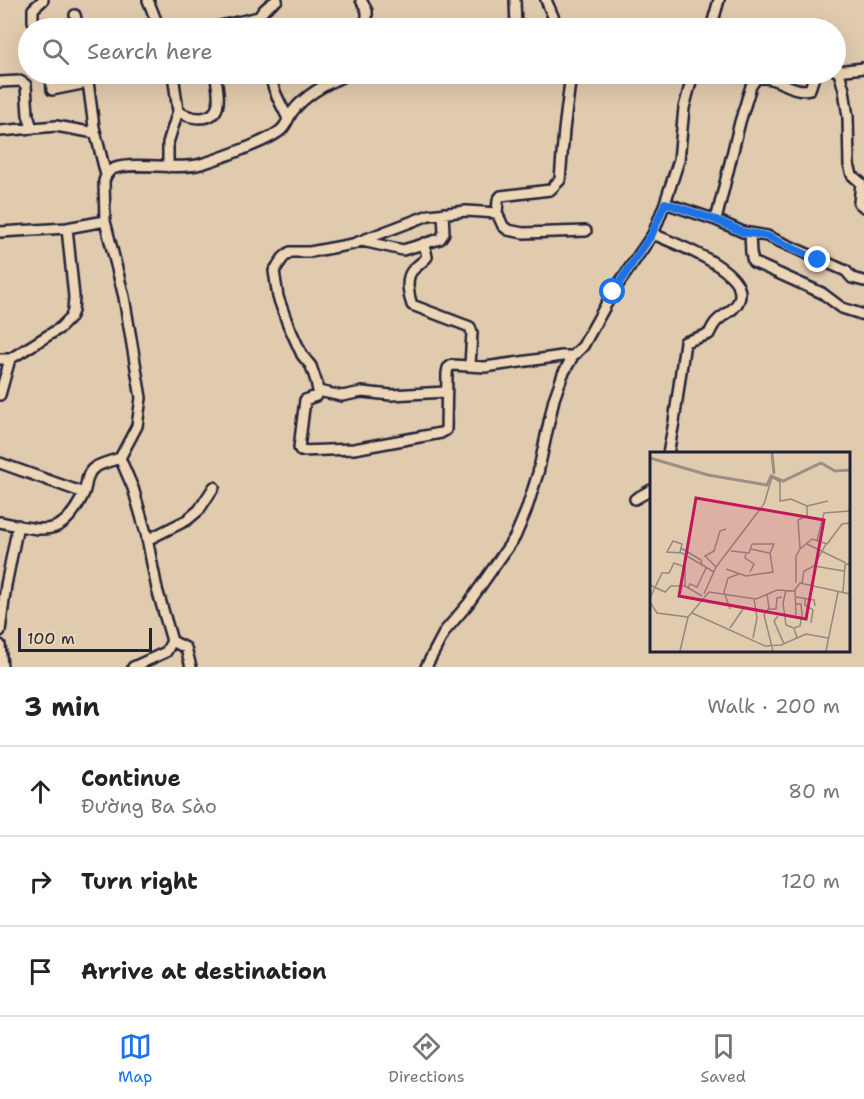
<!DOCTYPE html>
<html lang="en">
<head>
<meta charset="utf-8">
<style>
	body { margin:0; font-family:"Shantell Sans",sans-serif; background:#f6f6f6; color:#222 }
	.scale { position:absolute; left:18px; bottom:15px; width:134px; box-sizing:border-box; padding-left:6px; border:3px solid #22223b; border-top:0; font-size:16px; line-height:21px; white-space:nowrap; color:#22223b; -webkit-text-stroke:4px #edd6b5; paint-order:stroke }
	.stop { position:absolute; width:18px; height:18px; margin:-14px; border:4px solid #1a73e8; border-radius:50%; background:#fff }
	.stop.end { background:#1a73e8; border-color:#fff; box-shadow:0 2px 6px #0008 }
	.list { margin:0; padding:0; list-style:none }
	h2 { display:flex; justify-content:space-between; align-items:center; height:78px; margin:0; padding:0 24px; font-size:26px }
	h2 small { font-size:20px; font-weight:400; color:#767676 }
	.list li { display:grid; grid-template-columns:39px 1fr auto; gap:18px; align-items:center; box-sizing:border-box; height:90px; padding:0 24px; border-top:2px solid #e0e0e0 }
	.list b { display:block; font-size:22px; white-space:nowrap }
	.list p { margin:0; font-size:20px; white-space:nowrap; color:#767676 }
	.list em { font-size:20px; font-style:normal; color:#767676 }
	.icon { flex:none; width:33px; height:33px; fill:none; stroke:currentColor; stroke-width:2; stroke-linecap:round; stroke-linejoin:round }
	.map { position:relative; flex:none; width:864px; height:667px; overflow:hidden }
	.search { position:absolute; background:#fff; box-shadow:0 6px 24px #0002; left:18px; right:18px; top:18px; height:66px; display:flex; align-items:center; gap:15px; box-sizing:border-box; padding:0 21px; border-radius:33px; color:#767676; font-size:22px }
	.sheet { height:348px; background:#fff }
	nav { display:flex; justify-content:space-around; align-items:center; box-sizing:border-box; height:84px; border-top:2px solid #e0e0e0; background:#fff; font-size:16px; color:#767676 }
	nav a { display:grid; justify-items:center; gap:3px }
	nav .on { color:#1a73e8 }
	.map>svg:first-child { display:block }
</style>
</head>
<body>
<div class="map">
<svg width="864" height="667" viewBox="0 0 864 667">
	<rect width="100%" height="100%" fill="#e1cbae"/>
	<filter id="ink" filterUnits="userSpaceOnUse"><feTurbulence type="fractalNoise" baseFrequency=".0167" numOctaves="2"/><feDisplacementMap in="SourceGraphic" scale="12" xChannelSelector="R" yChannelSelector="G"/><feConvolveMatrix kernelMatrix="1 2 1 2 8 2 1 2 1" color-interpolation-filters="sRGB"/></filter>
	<g filter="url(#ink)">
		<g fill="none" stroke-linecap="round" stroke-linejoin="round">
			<defs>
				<path id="minor" d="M148 0 159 28
					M361 0 367 11V28
					M515 0 516 28
					M546 0 558 28
					M75 15 78 28
					M40 28 33 21V9L43 0
					M211 28 259 17
					M259 28C256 14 266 7 277 0
					M711 28 719 0
					M836 71 864 68
					M839 72 844 90 848 117 849 165 852 175 861 183 859 203 864 207
					M51 74 52 90 87 83
					M87 74 94 127 106 175
					M271 74C271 89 282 105 288 119
					M571 74 564 130 560 180 550 190 501 196 498 200 497 213 503 226 508 230 523 233 586 231
					M0 82 20 81 26 85 28 115 32 128
					M178 111C190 119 216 124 218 103 219 94 217 83 215 74
					M0 131 56 126 95 133
					M168 167V143L178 111 173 74
					M665 203 716 220 743 232 767 236 846 271 852 278 864 281
					M497 213 466 211 429 215 353 244 310 252H290L283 258 274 271 278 297 287 322 302 355 311 366 316 381 318 391 316 396 305 400 299 448 301 451 354 449 441 433 446 430 447 373 448 368 452 365 485 367 562 356H573
					M716 220 740 122 751 86 756 79C775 73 791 94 810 89L815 74
					M0 232 67 228 105 221 104 181C105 177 107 173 111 170 125 160 178 171 201 164 218 159 269 141 281 130 287 125 288 117 293 111 307 93 329 82 349 74
					M750 233 751 253 753 262 822 293 842 308 864 315
					M653 234C673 243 750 270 739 300 735 311 723 314 716 322 713 325 711 330 709 334L685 342 674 422 668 454
					M362 241 403 250 440 239 444 233 443 213
					M424 243 427 257C423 262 416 266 412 271 405 279 409 297 412 305L470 327 472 333 470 365
					M0 359H10L60 328 70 318 73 311 74 297 67 228
					M318 391 342 396 362 392 391 395 446 392
					M0 395 10 359
					M120 458 133 488 146 533 157 589 172 641 166 652 133 667
					M0 463 84 493
					M635 499 651 490
					M0 522C42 530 62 541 84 493 87 485 86 473 94 468 101 463 112 461 120 458L137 426 141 398 124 297 105 221
					M147 540 187 520 199 510 214 487
					M0 631 6 585 18 525
					M172 641 186 648 191 667
					M0 645 2 667
					M426 667 445 631 468 604 515 537 526 511 538 473 554 399 563 374 573 356 583 346 613 292 653 234 665 203 679 160 684 108 693 74"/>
			</defs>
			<!-- minor casing -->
			<use href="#minor" stroke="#22223b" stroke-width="14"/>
			<!-- minor -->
			<use href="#minor" stroke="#edd6b5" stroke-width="9"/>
		</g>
	</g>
	<g fill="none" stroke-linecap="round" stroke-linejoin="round" filter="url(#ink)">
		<!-- route -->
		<path stroke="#1a73e8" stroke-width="8" d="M613 292 652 234 665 203 716 220 743 232 767 236 818 260"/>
	</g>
	<!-- overview -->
	<g transform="translate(650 452)">
		<rect width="200" height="200" fill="#e1cbae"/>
		<path fill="none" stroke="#9d8f84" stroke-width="3" d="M122 1 124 22M0 6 58 23 117 33 121 24 133 29 171 11 185 19 200 18"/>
		<path fill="none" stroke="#958780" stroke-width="1.5" d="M157 54 178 49M167 89 174 61 200 59M157 92 196 111M31 96 51 108 52 113M101 97 119 101M30 100 32 92 23 89 17 100 32 101 64 120M96 101 95 106 104 112 100 120M164 114 176 92M66 115 55 104 64 99 70 79 76 77M76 117 96 124 123 120 120 101 124 92H102L99 101 81 99M146 131V104L150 97 162 87 177 92 192 72 200 71M152 131 154 119 164 114 194 119M0 133 15 140 21 134H35L52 144M38 136 40 132 47 135 56 116M136 138 133 151 136 173 144 176 147 186M145 138 146 163M193 140 195 113 200 111M54 142 66 115 114 52 122 25 130 30V49L141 47 157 54V64L148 68 150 96M117 142 119 156 114 163 123 199M146 145 164 148 165 154M0 146 12 121H19L24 111 35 115V134M155 147V153L163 158 161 171M0 150 7 161 38 165M80 157 74 140 78 126 89 122M119 157H126L127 146 132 145M42 161 115 194 131 193 156 182 178 186M128 164 124 169 134 192M80 176 93 157M144 176 150 174 152 163 151 152H146M103 186 107 166 104 147M30 199 38 165 59 140 106 147 127 138 144 139 150 131 200 142M176 199 188 140"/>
		<path fill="#c2185b" fill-opacity="0.15" stroke="#c2185b" stroke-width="3" d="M46 46 174 68 156 167 29 144Z"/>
		<rect width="200" height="200" fill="none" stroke="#22223b" stroke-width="3"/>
	</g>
</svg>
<div class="scale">100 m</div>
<div class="stop" style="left:613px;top:292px"></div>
<div class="stop end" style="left:818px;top:260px"></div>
<div class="search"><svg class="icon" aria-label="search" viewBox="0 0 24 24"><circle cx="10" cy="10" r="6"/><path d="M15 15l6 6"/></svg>Search here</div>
</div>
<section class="sheet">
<h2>3 min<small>Walk · 200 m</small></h2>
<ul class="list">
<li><svg class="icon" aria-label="ahead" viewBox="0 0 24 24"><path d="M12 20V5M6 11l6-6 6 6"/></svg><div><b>Continue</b><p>Đường Ba Sào</p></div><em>80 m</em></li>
<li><svg class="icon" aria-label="right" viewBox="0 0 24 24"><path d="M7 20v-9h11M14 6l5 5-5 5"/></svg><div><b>Turn right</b></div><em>120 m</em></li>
<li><svg class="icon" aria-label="arrive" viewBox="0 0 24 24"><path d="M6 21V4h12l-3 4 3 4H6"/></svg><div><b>Arrive at destination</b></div></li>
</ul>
</section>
<nav>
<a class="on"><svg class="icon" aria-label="map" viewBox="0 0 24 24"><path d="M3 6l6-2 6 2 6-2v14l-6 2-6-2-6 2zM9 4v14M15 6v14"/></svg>Map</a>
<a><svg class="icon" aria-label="directions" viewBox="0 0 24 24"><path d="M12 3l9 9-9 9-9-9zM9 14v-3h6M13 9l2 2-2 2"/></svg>Directions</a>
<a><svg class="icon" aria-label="saved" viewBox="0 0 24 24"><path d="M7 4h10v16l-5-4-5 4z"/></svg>Saved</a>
</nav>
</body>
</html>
